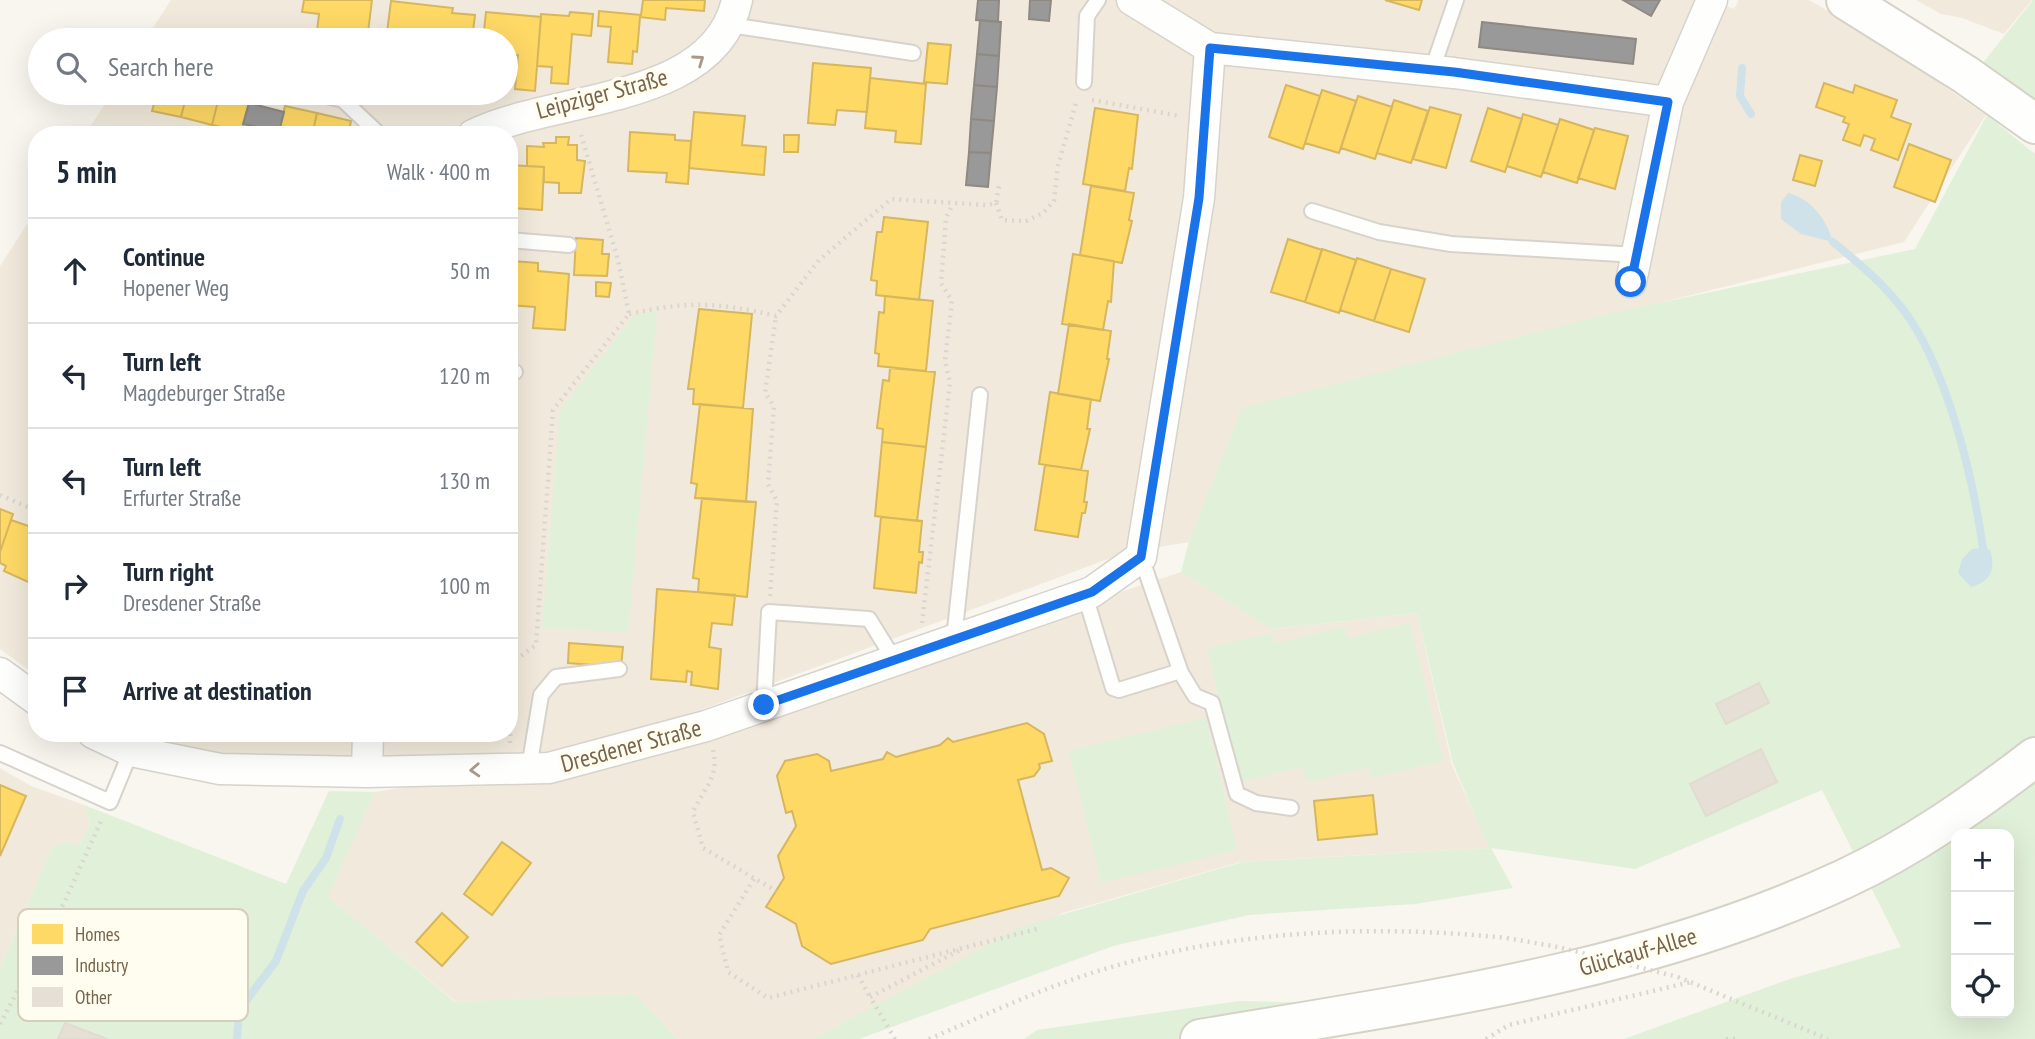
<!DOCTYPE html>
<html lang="en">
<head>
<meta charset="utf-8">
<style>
	body { margin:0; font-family:"PT Sans Narrow",sans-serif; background:#f6f6f7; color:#1f2937 }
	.controls { position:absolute; right:21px; bottom:21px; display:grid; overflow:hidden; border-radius:14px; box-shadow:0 7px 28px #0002 }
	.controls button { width:63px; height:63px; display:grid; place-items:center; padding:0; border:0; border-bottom:2px solid #e0e1e3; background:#fff; color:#1f2937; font:35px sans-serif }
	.stop { position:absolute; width:21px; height:21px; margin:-16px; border:5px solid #1a73e8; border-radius:50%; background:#fff }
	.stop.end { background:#1a73e8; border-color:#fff; box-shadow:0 2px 7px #0008 }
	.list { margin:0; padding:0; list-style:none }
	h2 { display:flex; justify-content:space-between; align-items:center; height:91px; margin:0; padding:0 28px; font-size:30px }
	h2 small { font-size:23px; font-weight:400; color:#747a83 }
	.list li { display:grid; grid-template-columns:46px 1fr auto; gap:21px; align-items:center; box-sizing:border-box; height:105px; padding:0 28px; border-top:2px solid #e0e1e3 }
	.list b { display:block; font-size:26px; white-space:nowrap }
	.list p { margin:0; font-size:23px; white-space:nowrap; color:#747a83 }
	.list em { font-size:23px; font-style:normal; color:#747a83 }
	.icon { flex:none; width:38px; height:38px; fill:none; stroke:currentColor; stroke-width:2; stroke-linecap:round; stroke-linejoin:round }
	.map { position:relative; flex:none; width:2035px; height:1039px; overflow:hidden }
	.search { position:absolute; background:#fff; box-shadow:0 7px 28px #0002; left:28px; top:28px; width:490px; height:77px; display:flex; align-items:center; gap:18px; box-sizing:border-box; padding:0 24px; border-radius:38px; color:#747a83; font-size:26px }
	.panel { position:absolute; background:#fff; box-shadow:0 7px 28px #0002; left:28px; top:126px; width:490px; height:616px; border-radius:28px }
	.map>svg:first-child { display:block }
</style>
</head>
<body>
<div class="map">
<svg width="2035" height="1039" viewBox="0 0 2035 1039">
	<rect width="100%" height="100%" fill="#f8f6ee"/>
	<!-- residential -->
	<path fill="#f1eadc" d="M171 0H1710L1734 9 1739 0H1809L1860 29 1986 115 1904 242 1615 314 1190 542 1127 552 706 708 561 756 246 764 114 733H509V135H85L112 93H506V40H145Z
		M1916 0H2032L2004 34 1962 18 1941 14Z
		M37 209V676L0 649V266Z
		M1181 572 1272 629 1417 613 1452 765 1490 848 1240 862 1063 913 818 1039H677L635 995 456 1002 327 897 375 792 433 782 566 776Z
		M0 768 31 786 84 805 90 824 79 845 52 847 0 969Z"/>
	<!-- green -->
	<path fill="#e1f0d9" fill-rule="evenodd" d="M2033 0H2035V108L1982 64Z
		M1987 115 2035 154V1039H1624L1790 979 1901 947 1822 790 1635 869 1491 848 1513 888 1415 904 1249 915 1113 946 859 1039H813L1023 926 1242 862 1489 848 1453 764 1417 613 1271 629 1181 572 1189 541 1242 408 1616 312 1915 249ZM1956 834H2009V1013H1956Z
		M657 311 628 632 542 628 560 410 634 315Z
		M1410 623 1443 761 1372 778 1369 767 1307 782 1303 767 1238 782 1207 648 1272 633 1275 643 1345 627 1348 638Z
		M1206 718 1237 850 1101 883 1069 750Z
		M329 791 375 792 328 897 455 1002 635 994 677 1039H0V969L52 847 64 842 79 845 90 824 84 805 286 884Z
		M1239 1001 1325 1003 1288 1039H1024L1037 1030Z"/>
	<!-- water -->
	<path fill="#cfe2e9" d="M1788 193C1811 198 1827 220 1833 242L1801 234 1781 219V202Z
		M1983 548 1990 550C1996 569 1991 582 1971 587L1958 573 1962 559 1972 549Z"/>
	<!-- homes -->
	<path fill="#ffd966" stroke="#d6b65e" stroke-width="2" d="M304 0H372L367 40H344L343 32 317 31 319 14 302 12Z
		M643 0H705L704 11 666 8 665 20 640 17 637 52 633 51 632 64 608 62 611 27 598 26 599 11 641 15Z
		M1385 0H1422L1419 10Z
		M391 1 453 8 452 13 475 15 472 40H386Z
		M486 12 541 17 535 91 515 89 518 55 506 54V40H483Z
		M570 12 593 14 591 36 572 34 568 84 551 83 552 67 537 66 541 14 569 16Z
		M928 43 951 45 947 84 924 82Z
		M813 63 871 68 867 112 837 110 835 125 808 123Z
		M870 78 926 84 921 144 895 142 896 131 865 128Z
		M1824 83 1853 93 1855 85 1897 100 1891 117 1911 124 1898 160 1871 150 1875 139 1864 135 1860 146 1843 140 1849 124 1843 122 1845 117 1816 107Z
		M1286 85 1320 96 1303 149 1269 137Z
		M1322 90 1356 101 1339 153 1305 143Z
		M157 93H187L181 117 152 111Z
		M187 93H220L212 125 181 117Z
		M220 93H251L242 132 212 125Z
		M1358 96 1392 107 1375 159 1341 148Z
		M1394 100 1428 111 1411 163 1377 153Z
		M285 106 317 113 312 135H278Z
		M1430 107 1461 115 1446 168 1413 159Z
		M1095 108 1138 115 1132 169 1129 168 1125 191 1083 184Z
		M1488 108 1522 119 1505 172 1471 161Z
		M694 112 745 116 742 145 766 147 764 175 689 168Z
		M317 113 351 121 348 135H312Z
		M1523 114 1558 125 1541 177 1507 166Z
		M1560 119 1594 130 1577 183 1543 172Z
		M1595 128 1628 136 1615 189 1578 178Z
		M630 132 675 135V140L691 141 688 184 666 182 667 173 628 171Z
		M784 135H799L798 152H784Z
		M556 137H569L568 145H577V160L585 161 581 193H559V183L544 182V167L527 166V146L544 147 543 143H556Z
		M1909 144 1951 160 1935 202 1894 187Z
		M1800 155 1822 161 1815 186 1793 180Z
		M509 165 544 167 542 210 511 208Z
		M1091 186 1134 193 1129 220 1132 221 1122 263 1080 255Z
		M884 217 928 222 919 300 876 295 877 281 871 280 877 232H882Z
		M576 238 603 240 602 254H609L607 276 574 275Z
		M1288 239 1322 250 1305 302 1271 292Z
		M1322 249 1356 260 1339 313 1305 302Z
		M1073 254 1114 261 1111 302 1108 301 1103 330 1062 324Z
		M1357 258 1391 269 1374 321 1340 310Z
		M512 261 538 263V271L569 274 565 330 533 328 535 307 509 305Z
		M1391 269 1425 279 1409 332 1374 321Z
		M596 282 611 283 609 297 596 296Z
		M885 296 933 301 926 371 878 366 879 354 875 353 879 312 884 313Z
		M699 309 752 314 743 408 693 404 694 389H688Z
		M1069 324 1111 331 1107 359H1109L1100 401 1058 394Z
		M890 368 935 372 926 447 882 442 883 429 877 428 883 380 889 381Z
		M1050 392 1091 399 1087 429H1090L1081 470 1039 464Z
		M700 404 753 409 746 502 695 498 697 484 691 483Z
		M882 442 926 447 917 521 875 516Z
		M1045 465 1088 471 1084 502H1087L1085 513H1082L1078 537 1035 530Z
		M702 498 756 502 747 597 698 592 699 579 693 578Z
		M0 509 13 514 0 552Z
		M881 517 922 521 919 552H923L922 563 919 562 916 593 874 588Z
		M11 520 37 529V586L4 571 6 566 0 563V552Z
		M657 589 735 595 732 625 712 623 709 647 721 649 718 689 691 685 692 672 687 671 686 682 651 679Z
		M569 643 623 647 621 667 568 663Z
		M1027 723 1044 734 1052 761 1039 764 1040 768 1034 776 1018 780 1042 870 1051 868 1069 878 1059 896 930 929 923 940 831 964 802 946 796 924 766 907 784 878 778 856 796 826 792 811 786 813 777 776 785 761 817 754 829 761 831 771 883 759 887 752 896 757 940 745 948 738 953 742Z
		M0 785 26 796 0 856Z
		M1373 795 1377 834 1318 840 1314 801Z
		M502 842 531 863 492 915 464 894Z
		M442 913 468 937 442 966 416 942Z"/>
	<!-- industry -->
	<path fill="#999" stroke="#8f8982" stroke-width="2" d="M978 0H999L998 22 976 20Z
		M1030 0H1051L1049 21 1029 19Z
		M1623 0H1660L1651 16Z
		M980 20 1001 22 999 56 977 54Z
		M1482 22 1636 39 1633 64 1479 47Z
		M977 54 999 56 997 87 974 85Z
		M974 85 997 87 994 121 971 119Z
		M249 103 284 112 279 132 243 124Z
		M971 119 994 121 991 153 969 152Z
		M969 152 991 153 988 187 966 185Z"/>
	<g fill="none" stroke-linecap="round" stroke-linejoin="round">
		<!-- stream -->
		<path stroke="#cfe2e9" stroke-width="8" d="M1742 68 1740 96 1751 114
			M1833 242C1865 268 1897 295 1918 332 1952 392 1973 479 1983 548
			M237 1039 239 1010 276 961 303 891 326 858 340 819"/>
	</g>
	<!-- building -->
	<path fill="#e5dfd5" stroke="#e1dbd0" stroke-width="2" d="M1759 683 1769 703 1726 724 1716 704Z
		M1761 749 1777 782 1706 816 1690 784Z
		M65 1023 107 1039H58Z"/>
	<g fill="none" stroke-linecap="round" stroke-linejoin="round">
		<defs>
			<path id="service" d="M730 25 913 53
				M1432 70 1456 0
				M1084 82 1087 16 1098 0
				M314 93 343 100 380 135
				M1312 211 1379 232 1451 244 1637 255
				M509 240 569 245
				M509 372H515
				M1141 557 1181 673 1195 696 1212 703 1237 794 1256 803 1291 808
				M1085 595 1113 688 1119 690 1174 673 1179 668
				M954 639 980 395
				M764 705 769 612 869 619 895 661
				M0 753 110 802 131 751
				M529 768 541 695 556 677 619 669"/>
			<path id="minor" d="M1132 0 1210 48 1454 73 1668 102
				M473 135C553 95 715 105 737 0
				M1631 282 1668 102 1712 0
				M0 673 37 700
				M93 733 131 751 220 769 367 772 549 768 706 726 1092 592 1141 557 1199 198 1210 48
				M367 772 368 733"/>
			<path id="secondary" d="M1846 0 1966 75 2035 124
				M1200 1039C1418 1002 1642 973 1844 879 1913 847 1975 803 2035 757"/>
		</defs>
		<!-- service casing -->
		<use href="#service" stroke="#d7d3cc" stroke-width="18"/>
		<!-- minor casing -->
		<use href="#minor" stroke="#d7d3cc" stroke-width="33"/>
		<!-- secondary casing -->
		<use href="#secondary" stroke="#d6d2c8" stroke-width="42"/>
		<!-- path -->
		<path stroke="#dad6cf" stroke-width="4.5" stroke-dasharray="2 5" stroke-linecap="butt" d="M1092 100 1180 116
			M996 203 1002 220 1026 221 1043 213 1054 201 1058 165 1077 100
			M629 314C687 301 718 302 776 316L819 260 891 199 987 205 996 203 999 186
			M0 495 37 511
			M770 596 777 501 768 484 774 406 765 393 776 316
			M922 623 950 383 945 361 952 301 941 283 946 218 953 204
			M510 743 514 661 536 645 553 410 629 314 618 260 580 131
			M713 750C720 776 703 790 693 812L703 848 776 891
			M754 879 719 935 728 972 768 998 1037 929
			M858 975 870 997
			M1678 977 1828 1039
			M0 1024 64 903 102 819
			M895 1039 870 997 960 950
			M929 1039C976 1019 1023 997 1071 980 1210 931 1362 923 1507 938
			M1486 1039 1509 1025 1691 982
			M1726 1039H1735"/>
		<!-- service -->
		<use href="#service" stroke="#fefefc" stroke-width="14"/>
		<!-- minor -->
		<use href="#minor" stroke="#fefefc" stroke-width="30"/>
		<!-- secondary -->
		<use href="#secondary" stroke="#fefefc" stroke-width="38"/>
		<!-- path-bridge -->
		<path stroke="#dad6cf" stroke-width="4.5" stroke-dasharray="2 5" stroke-linecap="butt" d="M1507 938 1558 947 1678 977"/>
	</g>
	<!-- one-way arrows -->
	<defs><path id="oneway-chevron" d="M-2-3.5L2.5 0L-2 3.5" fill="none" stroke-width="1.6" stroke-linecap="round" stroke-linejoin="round" transform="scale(1.75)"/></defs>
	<g stroke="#a79a8a">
		<use href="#oneway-chevron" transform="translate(699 60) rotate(-35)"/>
		<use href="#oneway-chevron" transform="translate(475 770) rotate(177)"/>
	</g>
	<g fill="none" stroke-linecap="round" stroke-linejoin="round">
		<!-- route -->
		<path stroke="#1a73e8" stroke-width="9" d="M764 705 1092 592 1141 557 1199 198 1210 48 1454 72 1668 102 1631 282"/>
	</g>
	<g text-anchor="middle" stroke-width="7" stroke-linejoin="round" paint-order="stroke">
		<!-- street labels -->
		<g font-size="24" fill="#78644c" stroke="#fffcf0">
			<text transform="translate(602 94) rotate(-15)" y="8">Leipziger Straße</text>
			<text transform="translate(631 746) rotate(-15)" y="8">Dresdener Straße</text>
			<text transform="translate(1638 952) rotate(-16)" y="8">Glückauf-Allee</text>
		</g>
	</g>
	<!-- legend -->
	<rect x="18" y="909" width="230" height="112" rx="10" fill="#fffcf0" stroke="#d6cebf" stroke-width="2"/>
	<rect x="32" y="924" width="31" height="20" fill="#ffd966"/>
	<rect x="32" y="956" width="31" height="19" fill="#999"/>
	<rect x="32" y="987" width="31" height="20" fill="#e5dfd5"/>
	<g font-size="19" fill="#78644c">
		<text x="75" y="941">Homes</text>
		<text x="75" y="972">Industry</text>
		<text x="75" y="1004">Other</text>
	</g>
</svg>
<div class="controls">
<button>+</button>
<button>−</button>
<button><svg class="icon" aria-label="locate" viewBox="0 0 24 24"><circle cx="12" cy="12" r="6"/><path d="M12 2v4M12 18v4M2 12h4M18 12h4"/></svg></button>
</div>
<div class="stop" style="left:1631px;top:282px"></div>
<div class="stop end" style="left:764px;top:705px"></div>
<div class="search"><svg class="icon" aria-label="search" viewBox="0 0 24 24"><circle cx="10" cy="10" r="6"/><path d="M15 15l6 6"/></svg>Search here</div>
<section class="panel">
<h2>5 min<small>Walk · 400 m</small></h2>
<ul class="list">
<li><svg class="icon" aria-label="ahead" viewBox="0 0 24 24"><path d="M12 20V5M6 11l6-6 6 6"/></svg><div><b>Continue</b><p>Hopener Weg</p></div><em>50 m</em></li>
<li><svg class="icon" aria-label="left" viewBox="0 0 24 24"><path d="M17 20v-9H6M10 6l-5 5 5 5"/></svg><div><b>Turn left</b><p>Magdeburger Straße</p></div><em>120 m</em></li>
<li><svg class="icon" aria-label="left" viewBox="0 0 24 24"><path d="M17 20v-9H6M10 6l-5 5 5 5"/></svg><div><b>Turn left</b><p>Erfurter Straße</p></div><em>130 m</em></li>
<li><svg class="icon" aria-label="right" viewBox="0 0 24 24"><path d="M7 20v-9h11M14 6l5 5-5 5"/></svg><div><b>Turn right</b><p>Dresdener Straße</p></div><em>100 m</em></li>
<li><svg class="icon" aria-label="arrive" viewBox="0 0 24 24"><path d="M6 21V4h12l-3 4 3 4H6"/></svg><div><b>Arrive at destination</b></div></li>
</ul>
</section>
</div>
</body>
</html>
